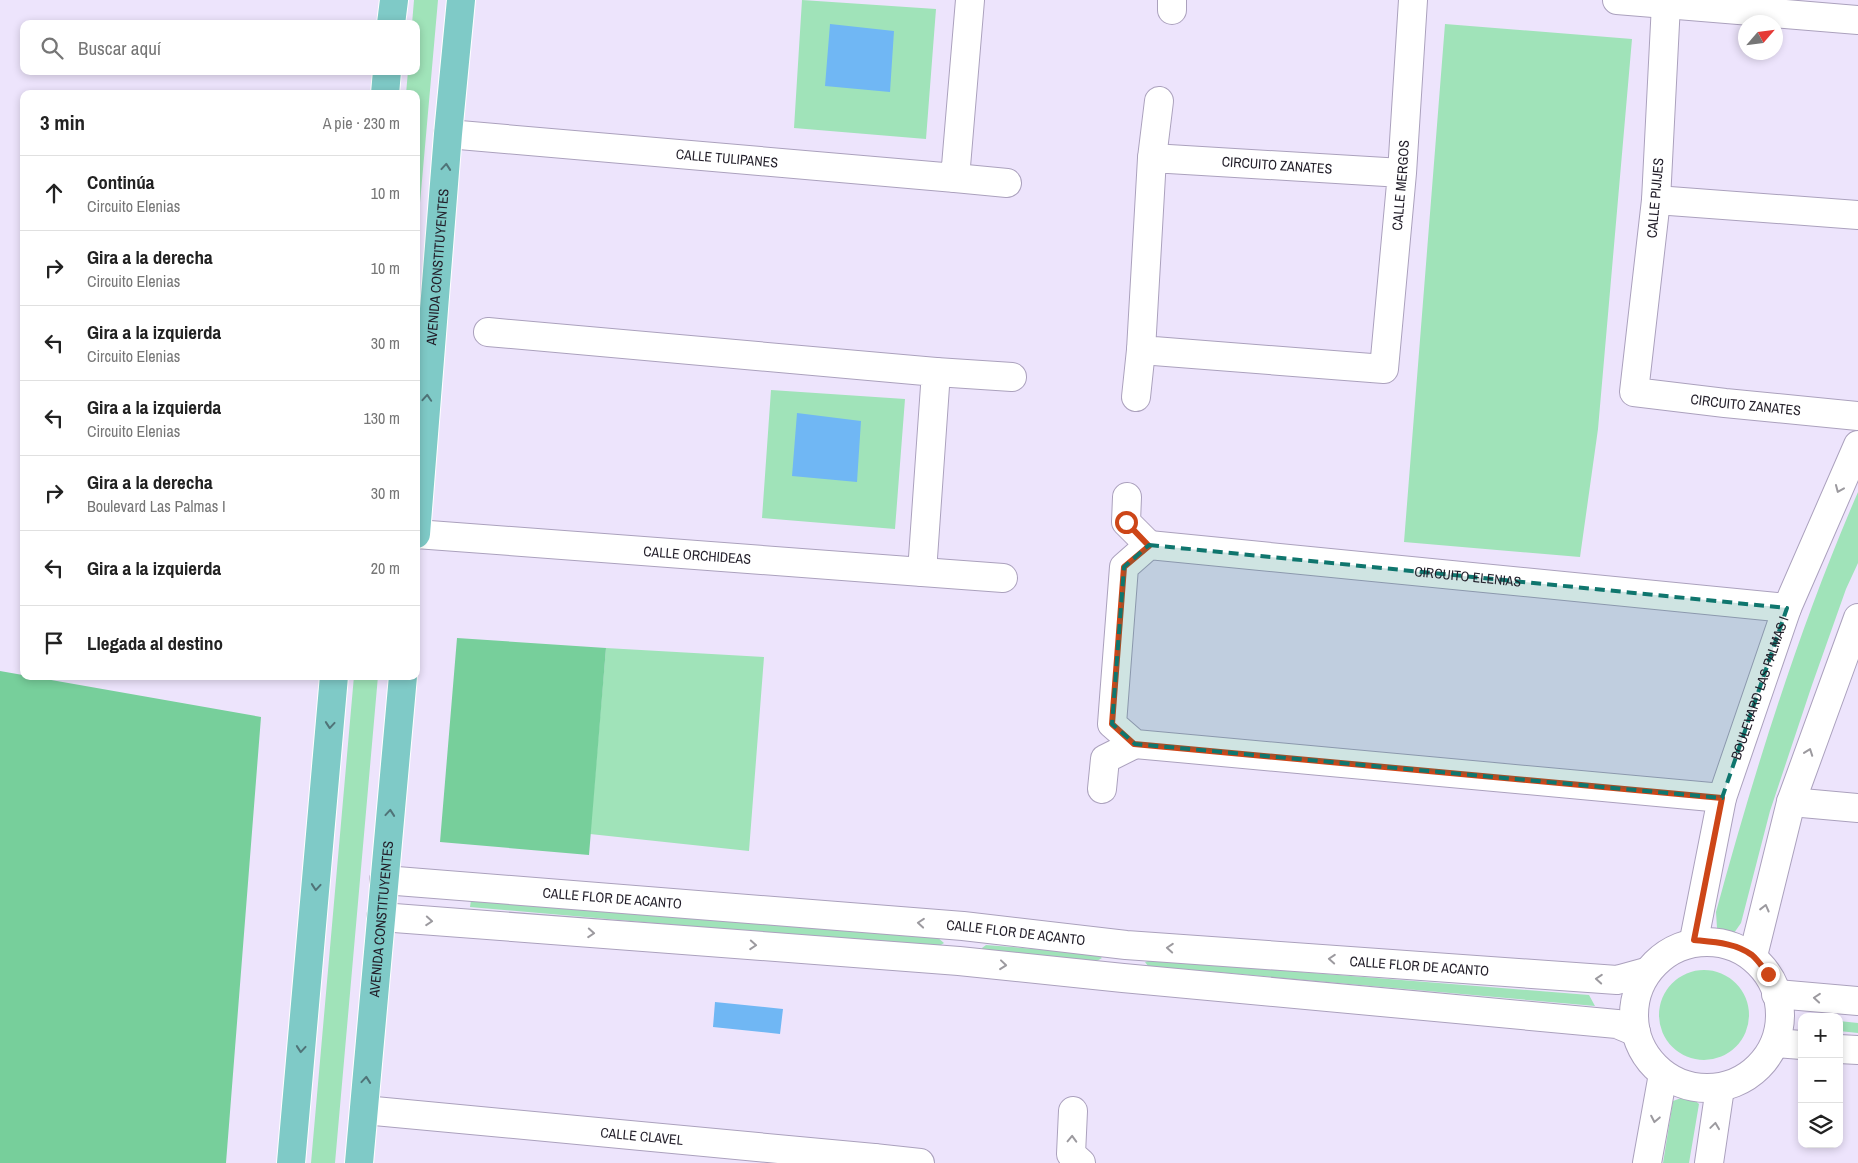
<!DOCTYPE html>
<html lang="es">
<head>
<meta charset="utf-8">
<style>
	body { margin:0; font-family:"Archivo Narrow",sans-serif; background:#f6f6f6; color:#222 }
	.controls { position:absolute; right:15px; bottom:15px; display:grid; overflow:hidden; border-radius:10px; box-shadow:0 2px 8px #0003 }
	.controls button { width:45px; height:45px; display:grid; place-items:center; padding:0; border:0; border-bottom:1px solid #e0e0e0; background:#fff; color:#222; font:25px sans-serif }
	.compass { position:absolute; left:1738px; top:15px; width:45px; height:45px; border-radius:50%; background:#fff; box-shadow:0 2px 8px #0003; rotate:62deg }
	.stop { position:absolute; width:15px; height:15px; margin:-11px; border:4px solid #cd4618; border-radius:50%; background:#fff }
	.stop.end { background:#cd4618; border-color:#fff; box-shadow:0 1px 5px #0008 }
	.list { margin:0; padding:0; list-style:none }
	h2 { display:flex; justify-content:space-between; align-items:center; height:65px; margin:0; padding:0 20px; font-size:21px }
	h2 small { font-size:16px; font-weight:400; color:#767676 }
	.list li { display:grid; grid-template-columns:32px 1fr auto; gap:15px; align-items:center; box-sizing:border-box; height:75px; padding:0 20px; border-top:1px solid #e0e0e0 }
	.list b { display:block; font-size:19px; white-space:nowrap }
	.list p { margin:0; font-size:16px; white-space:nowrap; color:#767676 }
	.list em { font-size:16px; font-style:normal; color:#767676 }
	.icon { flex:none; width:28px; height:28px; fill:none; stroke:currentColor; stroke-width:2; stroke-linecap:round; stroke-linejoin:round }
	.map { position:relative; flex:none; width:1858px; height:1163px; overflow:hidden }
	.search { position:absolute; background:#fff; box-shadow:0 2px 8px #0003; left:20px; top:20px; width:400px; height:55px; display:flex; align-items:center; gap:12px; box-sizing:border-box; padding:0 18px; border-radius:10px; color:#767676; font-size:19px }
	.panel { position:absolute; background:#fff; box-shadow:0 2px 8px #0003; left:20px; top:90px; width:400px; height:590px; border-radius:10px }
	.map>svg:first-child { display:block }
</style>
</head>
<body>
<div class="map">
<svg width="1858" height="1163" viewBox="0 0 1858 1163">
	<rect width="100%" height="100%" fill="#ede4fc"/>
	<!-- green -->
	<path fill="#a0e3b9" d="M414 0H438L416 248V94H406L408 71H416V24H412Z
		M802 0 936 9 926 139 794 128Z
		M1445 24 1632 39 1598 429 1580 557 1404 542Z
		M771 390 905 399 895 529 762 518Z
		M1858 492V563L1846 589 1812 685 1770 811 1741 923 1734 933 1717 928 1716 912C1755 769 1799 628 1858 492Z
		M606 648 764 657 749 851 590 834Z
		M354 676H378L335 1163H311Z
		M471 900 937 937 944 943 936 948 470 907Z
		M986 945 1097 954 1102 958 1095 962 984 952 982 948Z
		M1152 960 1589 995 1595 1006 1148 966 1145 962Z
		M1659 1015a45 45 0 1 1 90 0a45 45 0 1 1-90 0Z
		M1839 1021 1858 1023V1033L1839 1031Z
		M1689 1095 1699 1104 1689 1163H1663L1673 1101Z"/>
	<!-- forest -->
	<path fill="#77cf9b" d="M457 638 606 648 589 855 440 842Z
		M0 671 261 717 226 1163H0Z"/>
	<!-- water -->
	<path fill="#70b7f4" d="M830 24 894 31 890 92 825 86Z
		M797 413 861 421 857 482 792 476Z
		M715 1002 783 1009 780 1034 713 1027Z"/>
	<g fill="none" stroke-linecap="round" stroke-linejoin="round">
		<defs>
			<g id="minor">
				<path d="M1617 0 1858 20"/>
				<path id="s1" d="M1666 4 1656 200 1634 392 1725 403 1858 416"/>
				<path d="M1172 10V0"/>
				<path id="s2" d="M448 134 955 178 970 0"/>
				<path d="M1152 158 1159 101"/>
				<path id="s3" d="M1402 173 1152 158 1141 350 1384 369 1402 173 1413 0"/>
				<path d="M955 178 1007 183"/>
				<path d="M1656 200 1858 215"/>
				<path d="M936 372 1012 377"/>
				<path d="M1136 397 1141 350"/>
				<path d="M1127 497 1126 522 1149 545"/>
				<path id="s4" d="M416 534 922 572 936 372 488 332"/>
				<path d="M922 572 1003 578"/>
				<path d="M1102 789 1105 759 1135 744"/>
				<path id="s5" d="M1722 798 1135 744 1112 724 1124 567 1149 545 1787 608"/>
				<path d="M1791 802 1858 808"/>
				<path id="s6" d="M384 880 963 926 1126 945 1617 980 1646 972"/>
				<path d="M381 917 959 961 1123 978 1617 1024 1636 1032"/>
				<path id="s7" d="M1694 940 1722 798 1787 608 1858 445"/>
				<circle cx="1707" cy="1015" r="73"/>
				<path d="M1753 956 1791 802 1858 618"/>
				<path d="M1776 994 1858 1001"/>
				<path d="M1775 1043 1802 1045"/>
				<path d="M1839 1049 1858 1050"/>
				<path id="s8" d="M364 1110 874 1158 873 1163"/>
				<path d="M1073 1111 1071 1154 1081 1163"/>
				<path d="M874 1158 920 1163"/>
				<path d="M1647 1163 1663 1074"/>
				<path d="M1709 1163 1720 1088"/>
			</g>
			<g id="major">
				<path d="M391 24 394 0"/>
				<path d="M385 94 387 71"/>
				<path id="s9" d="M416 534 448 134 461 0"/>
				<path d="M291 1163 334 676"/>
				<path id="s10" d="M359 1163 403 676"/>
			</g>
		</defs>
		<!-- minor casing -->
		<use href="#minor" stroke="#aba1bd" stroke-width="30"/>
		<!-- major casing -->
		<use href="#major" stroke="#fff" stroke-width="30"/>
		<!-- minor -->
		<use href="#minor" stroke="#fff" stroke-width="28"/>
		<!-- major -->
		<use href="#major" stroke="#7fcac7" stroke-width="28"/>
	</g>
	<!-- one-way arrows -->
	<defs><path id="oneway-chevron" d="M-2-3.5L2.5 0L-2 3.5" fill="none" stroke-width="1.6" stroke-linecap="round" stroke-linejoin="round" transform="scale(1.25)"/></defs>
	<g stroke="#507478">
		<use href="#oneway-chevron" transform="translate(446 167) rotate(-85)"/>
		<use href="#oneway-chevron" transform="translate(427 398) rotate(-86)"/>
		<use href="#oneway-chevron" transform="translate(330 725) rotate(95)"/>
		<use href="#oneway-chevron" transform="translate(390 813) rotate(-85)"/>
		<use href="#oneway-chevron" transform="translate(316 887) rotate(95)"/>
		<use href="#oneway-chevron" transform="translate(301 1049) rotate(95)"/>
		<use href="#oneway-chevron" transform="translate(366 1080) rotate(-85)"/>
	</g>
	<g stroke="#9c9a9f">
		<use href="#oneway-chevron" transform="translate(1839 489) rotate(113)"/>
		<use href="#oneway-chevron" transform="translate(1809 752) rotate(-70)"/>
		<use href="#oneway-chevron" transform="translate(1765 908) rotate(-76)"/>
		<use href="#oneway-chevron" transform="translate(429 921) rotate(4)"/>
		<use href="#oneway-chevron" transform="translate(921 923) rotate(-175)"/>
		<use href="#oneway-chevron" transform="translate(591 933) rotate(4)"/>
		<use href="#oneway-chevron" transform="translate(753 945) rotate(4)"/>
		<use href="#oneway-chevron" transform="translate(1170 948) rotate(-176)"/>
		<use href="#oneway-chevron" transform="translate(1332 959) rotate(-176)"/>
		<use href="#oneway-chevron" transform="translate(1003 965) rotate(6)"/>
		<use href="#oneway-chevron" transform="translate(1599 979) rotate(-176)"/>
		<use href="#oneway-chevron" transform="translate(1817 998) rotate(-175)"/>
		<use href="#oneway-chevron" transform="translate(1655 1119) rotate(101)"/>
		<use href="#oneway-chevron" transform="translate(1715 1126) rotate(-82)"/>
		<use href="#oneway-chevron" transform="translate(1072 1139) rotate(-88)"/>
	</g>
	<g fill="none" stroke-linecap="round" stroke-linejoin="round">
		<!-- route -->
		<path stroke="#cd4618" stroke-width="6" d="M1126 522 1149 546 1124 567 1112 724 1134 744 1722 798 1694 940C1714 942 1736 943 1752 955 1758 960 1763 968 1768 974"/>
	</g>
	<!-- marked area -->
	<path fill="#0f766e" fill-opacity="0.2" stroke="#0f766e" stroke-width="4" stroke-dasharray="10 6" stroke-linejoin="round" d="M1149 545 1787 608 1722 798 1135 744 1112 724 1124 567Z"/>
	<g text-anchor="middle" stroke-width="4.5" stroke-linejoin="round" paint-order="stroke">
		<!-- street labels -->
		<g font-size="14" fill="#221e29" stroke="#fff">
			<text dy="5" stroke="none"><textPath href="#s2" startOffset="280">CALLE TULIPANES</textPath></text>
			<text transform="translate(1277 165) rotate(4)" y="5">CIRCUITO ZANATES</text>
			<text dy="5" stroke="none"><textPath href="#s3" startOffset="871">CALLE MERGOS</textPath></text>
			<text transform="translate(1655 198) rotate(-85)" y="5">CALLE PIJIJES</text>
			<text dy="5" stroke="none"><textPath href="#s9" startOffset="268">AVENIDA CONSTITUYENTES</textPath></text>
			<text dy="5" stroke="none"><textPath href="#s1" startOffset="502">CIRCUITO ZANATES</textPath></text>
			<text dy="5" stroke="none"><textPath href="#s4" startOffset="282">CALLE ORCHIDEAS</textPath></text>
			<text dy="5" stroke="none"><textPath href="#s5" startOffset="1131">CIRCUITO ELENIAS</textPath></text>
			<text dy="5" stroke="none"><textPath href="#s7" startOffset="261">BOULEVARD LAS PALMAS I</textPath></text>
			<text dy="5" stroke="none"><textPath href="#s6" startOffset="229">CALLE FLOR DE ACANTO</textPath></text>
			<text dy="5" stroke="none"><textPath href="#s10" startOffset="245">AVENIDA CONSTITUYENTES</textPath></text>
			<text dy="5" stroke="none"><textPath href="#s6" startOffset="634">CALLE FLOR DE ACANTO</textPath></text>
			<text dy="5" stroke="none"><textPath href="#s6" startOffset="1039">CALLE FLOR DE ACANTO</textPath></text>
			<text dy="5" stroke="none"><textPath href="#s8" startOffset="279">CALLE CLAVEL</textPath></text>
		</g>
	</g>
</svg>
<div class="controls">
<button>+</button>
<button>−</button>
<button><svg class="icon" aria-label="layers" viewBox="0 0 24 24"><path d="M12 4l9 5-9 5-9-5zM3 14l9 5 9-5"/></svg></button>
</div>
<svg class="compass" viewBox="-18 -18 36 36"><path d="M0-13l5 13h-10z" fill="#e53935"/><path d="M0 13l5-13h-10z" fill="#767676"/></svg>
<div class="stop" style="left:1126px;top:522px"></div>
<div class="stop end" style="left:1768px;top:974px"></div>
<div class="search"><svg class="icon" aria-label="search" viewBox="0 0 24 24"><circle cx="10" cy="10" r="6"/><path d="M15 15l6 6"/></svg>Buscar aquí</div>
<section class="panel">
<h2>3 min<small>A pie · 230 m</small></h2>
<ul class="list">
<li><svg class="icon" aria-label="ahead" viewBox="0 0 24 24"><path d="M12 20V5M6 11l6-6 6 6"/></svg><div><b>Continúa</b><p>Circuito Elenias</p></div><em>10 m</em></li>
<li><svg class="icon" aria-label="right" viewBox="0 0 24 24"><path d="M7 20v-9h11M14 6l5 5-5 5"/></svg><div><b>Gira a la derecha</b><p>Circuito Elenias</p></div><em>10 m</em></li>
<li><svg class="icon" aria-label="left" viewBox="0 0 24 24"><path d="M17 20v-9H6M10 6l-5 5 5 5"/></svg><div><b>Gira a la izquierda</b><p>Circuito Elenias</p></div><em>30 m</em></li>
<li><svg class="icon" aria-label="left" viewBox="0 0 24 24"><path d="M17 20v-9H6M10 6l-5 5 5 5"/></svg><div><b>Gira a la izquierda</b><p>Circuito Elenias</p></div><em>130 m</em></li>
<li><svg class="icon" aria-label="right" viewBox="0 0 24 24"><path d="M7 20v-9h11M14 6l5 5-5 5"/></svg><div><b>Gira a la derecha</b><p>Boulevard Las Palmas I</p></div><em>30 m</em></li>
<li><svg class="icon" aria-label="left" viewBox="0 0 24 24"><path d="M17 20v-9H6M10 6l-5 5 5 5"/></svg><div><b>Gira a la izquierda</b></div><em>20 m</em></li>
<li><svg class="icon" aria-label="arrive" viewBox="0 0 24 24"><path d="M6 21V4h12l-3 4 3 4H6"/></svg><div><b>Llegada al destino</b></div></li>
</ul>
</section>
</div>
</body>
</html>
